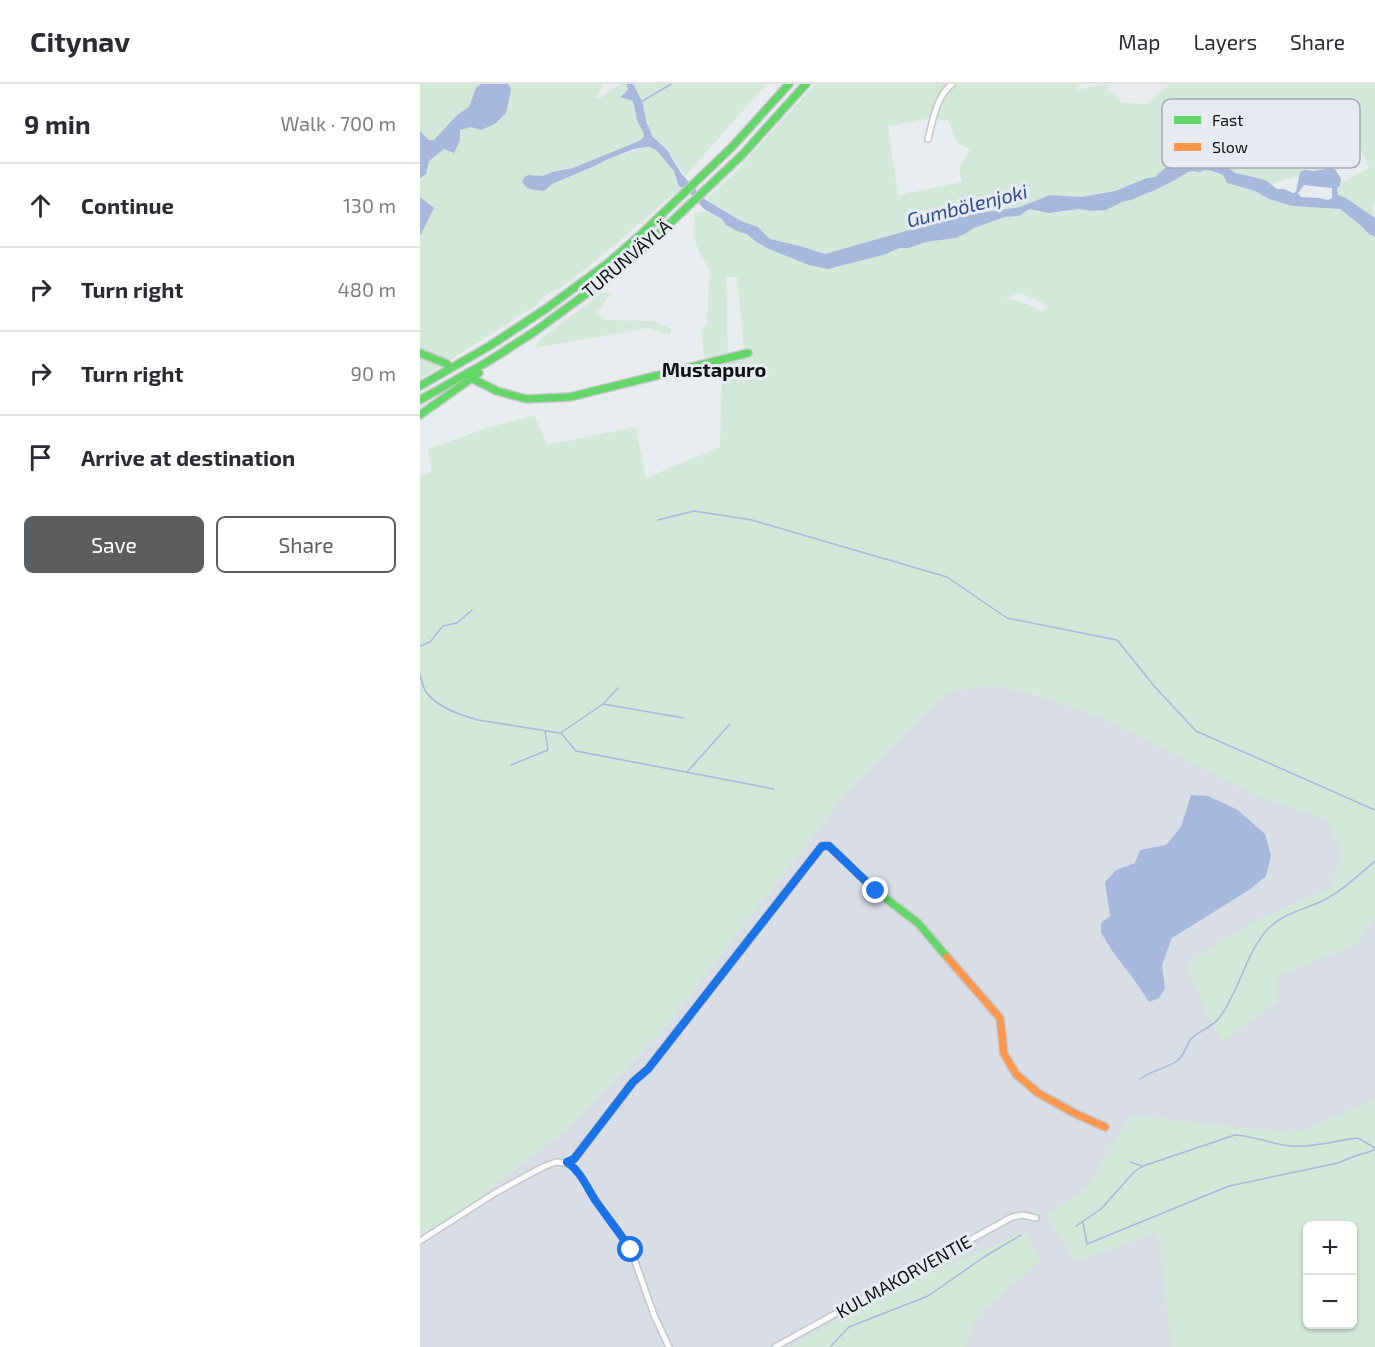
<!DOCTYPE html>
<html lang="en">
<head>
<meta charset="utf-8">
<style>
	body { margin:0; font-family:"Exo 2",sans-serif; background:#f7f7f7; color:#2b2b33 }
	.controls { position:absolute; right:18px; bottom:18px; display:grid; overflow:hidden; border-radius:9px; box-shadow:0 2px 4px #0004 }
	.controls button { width:54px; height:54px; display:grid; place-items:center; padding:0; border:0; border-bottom:2px solid #e1e1e2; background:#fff; color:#2b2b33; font:30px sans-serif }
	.stop { position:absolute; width:18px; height:18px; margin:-14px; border:4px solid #1a73e8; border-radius:50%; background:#fff }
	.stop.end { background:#1a73e8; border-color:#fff; box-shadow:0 2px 6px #0008 }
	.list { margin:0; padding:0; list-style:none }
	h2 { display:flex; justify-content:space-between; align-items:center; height:78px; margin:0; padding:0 24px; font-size:26px }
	h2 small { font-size:20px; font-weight:400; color:#7c7c81 }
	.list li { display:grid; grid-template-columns:39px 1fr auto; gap:18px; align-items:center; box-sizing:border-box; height:84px; padding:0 24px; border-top:2px solid #e1e1e2 }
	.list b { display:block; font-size:22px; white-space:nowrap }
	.list em { font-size:20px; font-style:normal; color:#7c7c81 }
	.actions { display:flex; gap:12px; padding:18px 24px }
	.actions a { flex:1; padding:14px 0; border:2px solid #5b5d5f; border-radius:9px; text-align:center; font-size:21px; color:#5b5d5f }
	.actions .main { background:#5b5d5f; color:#fff }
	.icon { flex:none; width:33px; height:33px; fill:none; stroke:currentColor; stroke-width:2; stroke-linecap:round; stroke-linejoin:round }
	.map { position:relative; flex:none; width:955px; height:1263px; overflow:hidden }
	header { display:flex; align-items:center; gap:36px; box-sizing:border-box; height:84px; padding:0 30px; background:#fff; border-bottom:2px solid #e1e1e2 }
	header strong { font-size:28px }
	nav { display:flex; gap:33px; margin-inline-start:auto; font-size:21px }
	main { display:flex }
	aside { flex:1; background:#fff }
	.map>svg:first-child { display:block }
</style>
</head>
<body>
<header>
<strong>Citynav</strong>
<nav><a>Map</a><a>Layers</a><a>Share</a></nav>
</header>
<main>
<aside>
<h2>9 min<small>Walk · 700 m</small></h2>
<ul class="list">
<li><svg class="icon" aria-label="ahead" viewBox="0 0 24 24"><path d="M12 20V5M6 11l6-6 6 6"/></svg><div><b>Continue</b></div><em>130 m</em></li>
<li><svg class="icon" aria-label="right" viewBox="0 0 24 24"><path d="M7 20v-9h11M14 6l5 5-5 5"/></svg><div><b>Turn right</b></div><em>480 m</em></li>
<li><svg class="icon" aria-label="right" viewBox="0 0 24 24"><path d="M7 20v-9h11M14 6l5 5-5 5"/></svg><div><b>Turn right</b></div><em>90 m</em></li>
<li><svg class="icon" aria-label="arrive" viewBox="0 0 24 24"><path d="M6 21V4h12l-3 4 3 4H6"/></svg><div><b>Arrive at destination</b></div></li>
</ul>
<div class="actions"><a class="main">Save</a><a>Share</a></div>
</aside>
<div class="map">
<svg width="955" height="1263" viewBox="0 0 955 1263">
	<rect width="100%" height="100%" fill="#e9ecef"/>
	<!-- built -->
	<path fill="#d8dde6" d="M575 602 596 606 631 615 683 634 838 712 907 736 923 770 911 804 831 839 857 892 937 860 955 833V1015L881 1048 820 1044 711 1031 667 1104 627 1132 656 1178 738 1147 752 1263H0V1152L46 1124 148 1044 244 944 426 709 512 622 532 606Z"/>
	<!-- green -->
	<path fill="#d2e8d8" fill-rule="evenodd" d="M0 0H184L175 13 180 14 200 0H206L208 4 205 9 213 17 217 36 224 50 223 54 219 57 153 84 132 88 123 92 119 93 112 90 111 105 124 107 132 100 177 81 186 76 226 63 236 65 254 87 258 100 262 104C255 110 247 115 240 121 207 151 174 179 139 205 131 206 120 215 117 221L30 276 0 266Z
		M213 0H347L265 92 253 74 247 66 237 57 230 46 222 17Z
		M395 0H660L656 6 688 0V9L692 8 702 19 728 20 736 11 748 2V0H955V116L952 122 955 134 926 114 918 111 917 104 920 102 922 98 949 84 942 67 928 57 911 84 894 87 885 86 880 88V92L850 100 838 94 815 89 807 83 785 73 767 75 754 82 745 84 735 93 727 94 695 107 660 113 630 111 600 123 538 132 470 151 413 169 405 170 380 162 350 155 338 143 321 137 287 115 315 88ZM505 35 528 36 537 59 550 65 539 85 542 98 478 111 468 43Z
		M784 86 792 87 803 91 810 100 835 107 849 115 872 122 920 125 940 141 949 150 955 153V833L937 860 857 892 858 918 803 957 789 936 766 880 831 839 911 804 923 770 907 736 838 712 683 634 631 615 596 606 575 602 532 606 512 622 426 709 244 944 148 1044 46 1124 0 1152V392L12 388 8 365 67 344 114 331 127 361 216 343 226 394 300 363 303 275 328 269 324 264 317 193H306L308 270 285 276 281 247 287 239 290 186 279 168 273 151 275 129 287 127 302 135 317 147 327 150 335 157 416 184 424 180 463 171 480 164H489L506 158 536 154 545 150 554 144 585 133 599 132 609 125 635 129 659 125 670 127 711 116 735 106 768 88C774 86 779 88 784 86ZM600 209 623 219 628 223 621 227 610 221 586 214Z
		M182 209H191L177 229 186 236 233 237 252 245 250 251 227 244 115 264 119 256Z
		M0 273 11 275 22 281 0 295Z
		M955 1015V1263H752L738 1147 656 1178 627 1132 667 1104 711 1031 820 1044 881 1048ZM888 1142H932V1240H888Z
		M604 1148 621 1176 555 1234 546 1263H369L425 1232 459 1211Z"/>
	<!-- water -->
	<path fill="#a6b9dd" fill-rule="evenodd" d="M61 0H88L91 6 86 29 75 40 61 46 51 43 40 46V56L34 69 24 65 9 77 6 90 0 94V47L9 56H14L37 31 49 23 56 4Z
		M206 0H213L222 17 227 39 233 53 247 66 261 89 283 114 321 137 338 143 350 155 380 162 405 170 538 132 600 123 630 111 661 113 695 107 727 94 735 93 745 84 754 82 767 75 792 74 807 83 815 89 838 94 847 97 857 105H864L873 109 876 108 880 88 885 86 894 87 911 84 915 85 921 95 920 102 917 104 918 111 926 114 955 134V153L949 150 940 141 920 125 872 122 849 115 835 107 807 99 803 91 792 87 784 86 780 88 773 87 768 88 755 96 735 106 711 116 702 118 686 126 670 127 659 125 629 129 609 125 599 132 585 133 554 144 545 150 536 154 506 158 489 164H480L463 171 408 185 389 181 349 165 335 157 327 150 317 147 306 141 302 135 284 125 265 104 260 103 258 100 254 87 236 66 230 63H226L214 65 186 76 177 81 132 100 124 107C116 106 106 107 102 97L106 92 109 91 123 92 132 88 153 84 219 57 223 54 224 50 217 36 213 17 200 13 205 9 208 5ZM884 101 912 104V114L908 116 900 114 881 113 878 109Z
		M0 113 14 124 0 152Z
		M771 711 788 712 818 726 845 750 851 772 846 792 829 806 752 854 742 881 745 904 739 914 729 918 715 897 693 868 681 849V839L690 832 685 798 696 786 715 779 720 766 746 761 761 743Z"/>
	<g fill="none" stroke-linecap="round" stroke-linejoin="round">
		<!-- stream -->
		<path stroke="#a6b9dd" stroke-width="1.5" d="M221 18 251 0
			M238 436 274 427 332 436 527 493 587 534 697 556 735 603 776 647 955 726
			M0 562 10 558 23 542 37 539 52 526
			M0 591C2 597 3 605 7 609 17 623 43 632 58 636L140 649
			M183 620 264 634
			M142 648 183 620 198 604
			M141 649 156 667 354 705
			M91 681 128 666 125 647
			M267 688 310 640
			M720 995C730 987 745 985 757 977 765 971 765 962 771 955 780 946 793 943 800 933 820 906 826 868 848 845 864 828 885 826 904 816 923 806 939 791 955 777
			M710 1078 722 1082
			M663 1138 667 1160 809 1102 918 1079 935 1072 955 1066
			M656 1142 681 1125 714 1088 723 1082 815 1051C834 1052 852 1060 871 1062 890 1064 917 1057 936 1054L940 1055 955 1064
			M410 1263 429 1243 508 1212 564 1173 601 1151"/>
		<defs>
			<path id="street" d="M508 55C513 36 516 13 532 0
				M0 1157 75 1109 106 1092 123 1083 136 1078 147 1079 155 1084 162 1093 175 1115 211 1166 234 1231 249 1263
				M355 1263 592 1133 603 1131 616 1134"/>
			<path id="fast" d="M0 269 27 280
				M55 296 77 307 106 315 150 313 328 269
				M0 302 71 261 127 224 188 179 219 152 312 63 369 0
				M0 316 69 277 114 248 196 188 227 161 322 71 386 0
				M0 331 59 289
				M147 1079 154 1075 213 998 228 985 402 762H409L456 807 498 839 527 873"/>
			<path id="slow" d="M527 873 580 934 584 970 596 990 618 1009 656 1030 685 1043"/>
		</defs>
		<!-- street casing -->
		<use href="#street" stroke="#c4c7c9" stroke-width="8"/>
		<!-- fast casing -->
		<use href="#fast" stroke="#c4c7c9" stroke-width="10"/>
		<!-- slow casing -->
		<use href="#slow" stroke="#c4c7c9" stroke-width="10"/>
		<!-- street -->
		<use href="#street" stroke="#fcfcfd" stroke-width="5"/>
		<!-- fast -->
		<use href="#fast" stroke="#63d668" stroke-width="7"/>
		<!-- slow -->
		<use href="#slow" stroke="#ff974d" stroke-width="7"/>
	</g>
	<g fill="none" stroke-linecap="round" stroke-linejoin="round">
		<!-- route -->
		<path stroke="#1a73e8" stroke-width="8" d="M211 1166C200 1149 187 1133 175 1116 166 1102 161 1088 147 1078L154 1075 213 998 228 985 402 762H409L456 807"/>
	</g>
	<g text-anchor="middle" stroke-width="6" stroke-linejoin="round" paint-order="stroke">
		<!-- street labels -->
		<g font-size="18" fill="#0e1012" stroke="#e6ebf2">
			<text transform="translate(207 175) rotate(-40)" y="6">TURUNVÄYLÄ</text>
			<text transform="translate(484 1193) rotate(-29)" y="6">KULMAKORVENTIE</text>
		</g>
		<!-- water labels -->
		<g font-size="20" font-style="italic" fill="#314f8d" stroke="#e6ebf2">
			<text transform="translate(547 122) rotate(-14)" y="7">Gumbölenjoki</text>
		</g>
		<!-- neighbourhood labels -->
		<g font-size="20" font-weight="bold" fill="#0e1012" stroke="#e6ebf2">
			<text x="294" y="293">Mustapuro</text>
		</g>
	</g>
	<!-- legend -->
	<rect x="742" y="15" width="198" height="69" rx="9" fill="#e6ebf2" stroke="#a5a9af" stroke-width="1.5"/>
	<rect x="754" y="32" width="27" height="8" fill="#63d668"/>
	<rect x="754" y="59" width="27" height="8" fill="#ff974d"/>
	<g font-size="16" fill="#0e1012">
		<text x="792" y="42">Fast</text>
		<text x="792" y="69">Slow</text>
	</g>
</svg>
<div class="controls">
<button>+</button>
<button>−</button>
</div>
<div class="stop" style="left:211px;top:1166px"></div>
<div class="stop end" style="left:456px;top:807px"></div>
</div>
</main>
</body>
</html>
